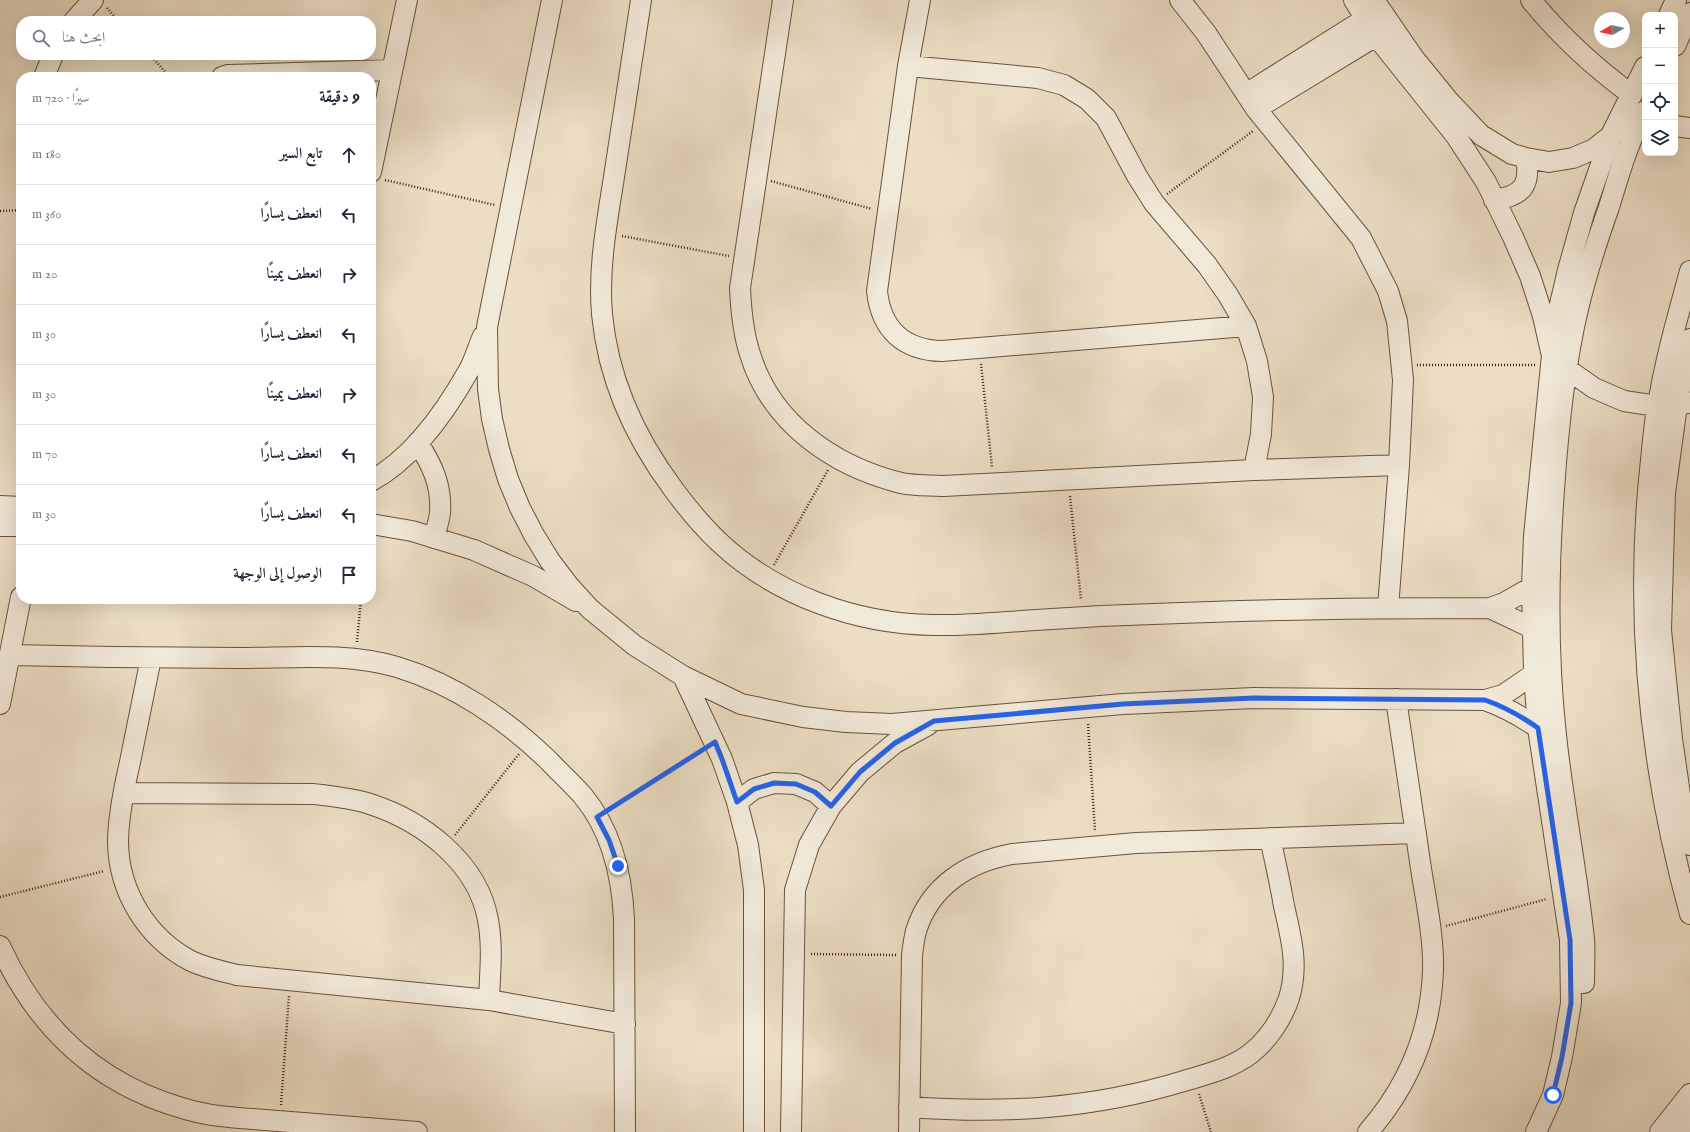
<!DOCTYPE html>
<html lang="ar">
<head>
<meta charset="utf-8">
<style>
	body { margin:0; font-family:"IM FELL English",Amiri,serif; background:#f2f2f3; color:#1f2937; direction:rtl }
	.controls { position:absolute; right:12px; top:12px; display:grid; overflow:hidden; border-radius:8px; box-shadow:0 4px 16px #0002 }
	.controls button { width:36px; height:36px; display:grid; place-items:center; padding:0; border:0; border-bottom:1px solid #e0e1e3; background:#fff; color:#1f2937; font:20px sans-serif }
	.compass { position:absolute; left:1594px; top:12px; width:36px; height:36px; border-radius:50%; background:#fff; box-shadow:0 4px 16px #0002; rotate:261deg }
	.stop { position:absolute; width:12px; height:12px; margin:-9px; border:3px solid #2563eb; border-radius:50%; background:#fff }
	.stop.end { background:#2563eb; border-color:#fff; box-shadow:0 1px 4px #0008 }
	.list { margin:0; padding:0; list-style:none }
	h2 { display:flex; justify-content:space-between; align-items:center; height:52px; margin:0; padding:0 16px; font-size:17px }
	h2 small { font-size:13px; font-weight:400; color:#747a83 }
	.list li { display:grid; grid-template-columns:26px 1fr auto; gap:12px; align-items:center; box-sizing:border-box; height:60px; padding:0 16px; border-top:1px solid #e0e1e3 }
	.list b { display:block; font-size:15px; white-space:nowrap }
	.list em { font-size:13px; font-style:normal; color:#747a83 }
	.icon { flex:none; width:22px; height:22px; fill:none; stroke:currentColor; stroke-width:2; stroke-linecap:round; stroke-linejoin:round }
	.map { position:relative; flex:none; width:1690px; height:1132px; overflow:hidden; direction:ltr }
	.search { position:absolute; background:#fff; box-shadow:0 4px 16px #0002; left:16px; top:16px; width:360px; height:44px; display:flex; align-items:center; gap:10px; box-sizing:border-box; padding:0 14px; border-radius:16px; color:#747a83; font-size:15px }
	.panel { position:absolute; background:#fff; box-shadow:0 4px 16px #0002; left:16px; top:72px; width:360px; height:532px; border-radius:16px; direction:rtl }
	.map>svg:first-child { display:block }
</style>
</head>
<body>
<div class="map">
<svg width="1690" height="1132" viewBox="0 0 1690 1132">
	<rect width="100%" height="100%" fill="#ebdec5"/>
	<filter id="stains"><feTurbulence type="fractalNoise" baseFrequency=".005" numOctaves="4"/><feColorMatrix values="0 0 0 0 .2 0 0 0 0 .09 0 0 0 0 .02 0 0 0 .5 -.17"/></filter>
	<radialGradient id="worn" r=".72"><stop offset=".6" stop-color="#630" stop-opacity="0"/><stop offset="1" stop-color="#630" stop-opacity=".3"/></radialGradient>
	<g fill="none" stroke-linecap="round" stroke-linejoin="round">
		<defs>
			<path id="minor" d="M552 0 487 327 488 389 492 419 499 449 508 479 520 508 534 535 550 561 569 586 590 609 634 645 683 676 741 704 803 717 846 722 892 724 1123 704 1254 698 1485 700 1503 695 1534 674
				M641 0C632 59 623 118 614 177 607 222 598 268 602 314 608 379 635 438 674 490 688 509 702 526 719 542 775 595 856 624 933 625 967 626 1002 622 1036 620 1075 617 1114 615 1153 614 1265 609 1378 608 1490 608L1504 603 1532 587
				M783 0 740 288C741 311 743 333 750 354 771 423 833 466 901 483 914 486 930 485 943 486L1254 470 1399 465
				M920 0 908 66 877 291C881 330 904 350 942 351L1246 326
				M1180 0 1206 33 1256 109 1361 238 1388 291 1397 321 1403 380 1399 465 1388 608
				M1354 0 1376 36 1456 136 1486 182 1513 237 1530 276 1543 316 1552 356 1567 369 1594 388 1624 401 1657 406 1690 403
				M1374 0 1413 57 1448 100 1481 135 1512 154 1526 158 1549 162 1573 158 1594 149 1614 133
				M1531 0C1560 36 1594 67 1632 95
				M1669 15 1676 0
				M74 21 93 0
				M1675 46 1690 13
				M908 66 1038 78 1064 85 1087 99 1106 118 1137 176 1154 203 1207 265 1228 295 1246 326 1257 361 1263 397 1261 434 1254 470
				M44 77 53 55
				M222 77 228 75 392 70
				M1246 94 1365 19
				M1256 109 1376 36
				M1675 126 1690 128
				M371 172 407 0
				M1494 200C1522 196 1531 186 1526 158
				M1690 271C1678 316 1665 360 1658 405 1654 423 1653 442 1651 460 1634 613 1649 766 1690 914
				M1690 339 1677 405 1665 493 1661 630 1672 739 1680 794 1690 845
				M418 443C432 465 442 485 440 513 439 521 436 530 434 538
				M371 481C413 458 446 411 469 370 475 359 478 347 483 336
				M0 506 21 507
				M371 524 412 531 474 550 533 576 576 601
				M0 526H21
				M1490 608 1534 629
				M10 655C87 657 163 658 240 658 291 658 348 652 397 667 454 684 507 720 549 761 560 773 573 784 583 796 612 831 622 875 624 919L625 1132
				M151 658C144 693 137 727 130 762 124 788 118 816 118 843 119 892 147 938 191 961 206 968 221 971 237 975L489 1000 625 1024
				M683 676 722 759 737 802 748 845 754 890V1132
				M1485 700C1505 707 1521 716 1538 728
				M0 704 21 597
				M124 793 313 794C332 796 352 798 370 804 423 821 478 863 488 920 493 946 490 973 489 1000
				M737 802 754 789 774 783 796 784 815 792 831 806
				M0 946C37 1027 95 1083 182 1108 213 1118 246 1118 278 1121 324 1125 371 1128 417 1132
				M1584 983C1584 968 1585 953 1584 939 1577 871 1563 803 1556 735 1547 654 1548 572 1554 490 1558 430 1564 368 1578 309 1586 275 1597 241 1609 207 1619 175 1628 141 1645 111
				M909 1107C1004 1114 1092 1109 1184 1081 1207 1074 1230 1069 1250 1054 1268 1040 1282 1019 1289 998 1299 966 1291 937 1284 906 1280 883 1275 860 1270 838
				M791 1132 795 890 809 845 831 806 860 772 895 743 928 725
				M909 1132 912 955C913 947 914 939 916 931 930 886 968 862 1012 854L1136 843 1416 833
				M1368 1132C1409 1085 1431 1032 1433 970 1434 933 1424 892 1419 855 1411 803 1404 751 1396 699
				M1536 1132 1553 1095 1562 1057 1571 1003 1570 940 1538 728 1534 674 1532 587 1534 536 1551 365 1557 317 1568 270 1584 213 1612 133 1645 67
				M1660 1132 1690 1094
				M1680 1132 1690 1120"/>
		</defs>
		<!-- minor casing -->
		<use href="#minor" stroke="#6a523a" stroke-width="22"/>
		<!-- path -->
		<path stroke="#3f240b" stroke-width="2.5" stroke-dasharray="1 2" stroke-linecap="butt" d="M107 8 119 21
			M150 55 170 77
			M385 180 495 205
			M771 181 872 209
			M1167 194 1253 131
			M0 211 21 210
			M622 236 729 256
			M981 364 992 467
			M1417 365H1536
			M1070 496 1081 600
			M774 565 828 470
			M357 642 361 599
			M1088 724 1095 831
			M611 808 701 751
			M455 835 519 754
			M0 897 104 871
			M1446 926 1547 899
			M811 954 896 955
			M1199 1094 1211 1132
			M281 1105 289 996"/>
		<!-- minor -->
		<use href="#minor" stroke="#f2ead9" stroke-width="20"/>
	</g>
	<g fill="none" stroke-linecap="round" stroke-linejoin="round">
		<!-- route -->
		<path stroke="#2563eb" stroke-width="5" d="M618 866 609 840 597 817 715 742 722 759 737 802 754 789 774 783 796 784 815 792 831 806 860 772 895 743 934 721 1123 704 1254 698 1485 700C1505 707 1521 716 1538 728L1570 940 1571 1003 1562 1057 1553 1095"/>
	</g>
	<rect width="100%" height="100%" filter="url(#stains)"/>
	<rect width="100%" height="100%" fill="url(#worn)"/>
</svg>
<div class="controls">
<button>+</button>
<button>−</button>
<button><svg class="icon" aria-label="locate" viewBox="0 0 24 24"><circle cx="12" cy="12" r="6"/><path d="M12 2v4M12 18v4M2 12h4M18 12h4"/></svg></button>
<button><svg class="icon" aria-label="layers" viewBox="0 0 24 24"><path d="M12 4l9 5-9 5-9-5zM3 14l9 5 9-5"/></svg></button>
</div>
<svg class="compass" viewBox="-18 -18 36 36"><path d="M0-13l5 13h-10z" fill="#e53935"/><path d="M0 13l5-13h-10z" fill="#747a83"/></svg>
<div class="stop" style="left:1553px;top:1095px"></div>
<div class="stop end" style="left:618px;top:866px"></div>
<div class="search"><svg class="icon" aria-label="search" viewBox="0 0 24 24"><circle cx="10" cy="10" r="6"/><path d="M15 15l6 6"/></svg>ابحث هنا</div>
<section class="panel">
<h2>9 دقيقة<small>سيرًا · 720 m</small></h2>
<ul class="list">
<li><svg class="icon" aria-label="ahead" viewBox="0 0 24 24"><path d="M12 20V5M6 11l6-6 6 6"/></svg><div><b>تابع السير</b></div><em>180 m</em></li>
<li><svg class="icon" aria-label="left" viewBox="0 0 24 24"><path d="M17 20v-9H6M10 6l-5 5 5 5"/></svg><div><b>انعطف يسارًا</b></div><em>360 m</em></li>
<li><svg class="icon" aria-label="right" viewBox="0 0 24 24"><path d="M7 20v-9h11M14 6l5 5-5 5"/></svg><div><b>انعطف يمينًا</b></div><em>20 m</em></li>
<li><svg class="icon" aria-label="left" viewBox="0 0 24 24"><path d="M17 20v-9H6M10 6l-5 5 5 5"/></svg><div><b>انعطف يسارًا</b></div><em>30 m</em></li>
<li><svg class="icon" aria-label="right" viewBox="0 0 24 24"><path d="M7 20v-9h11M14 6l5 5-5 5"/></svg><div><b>انعطف يمينًا</b></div><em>30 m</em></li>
<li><svg class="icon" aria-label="left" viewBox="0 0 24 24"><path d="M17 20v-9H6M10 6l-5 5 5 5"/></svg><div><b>انعطف يسارًا</b></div><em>70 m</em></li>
<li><svg class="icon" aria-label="left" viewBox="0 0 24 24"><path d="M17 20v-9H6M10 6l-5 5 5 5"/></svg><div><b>انعطف يسارًا</b></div><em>30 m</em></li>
<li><svg class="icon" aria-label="arrive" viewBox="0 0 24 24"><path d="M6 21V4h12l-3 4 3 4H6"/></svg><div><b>الوصول إلى الوجهة</b></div></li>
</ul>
</section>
</div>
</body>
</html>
